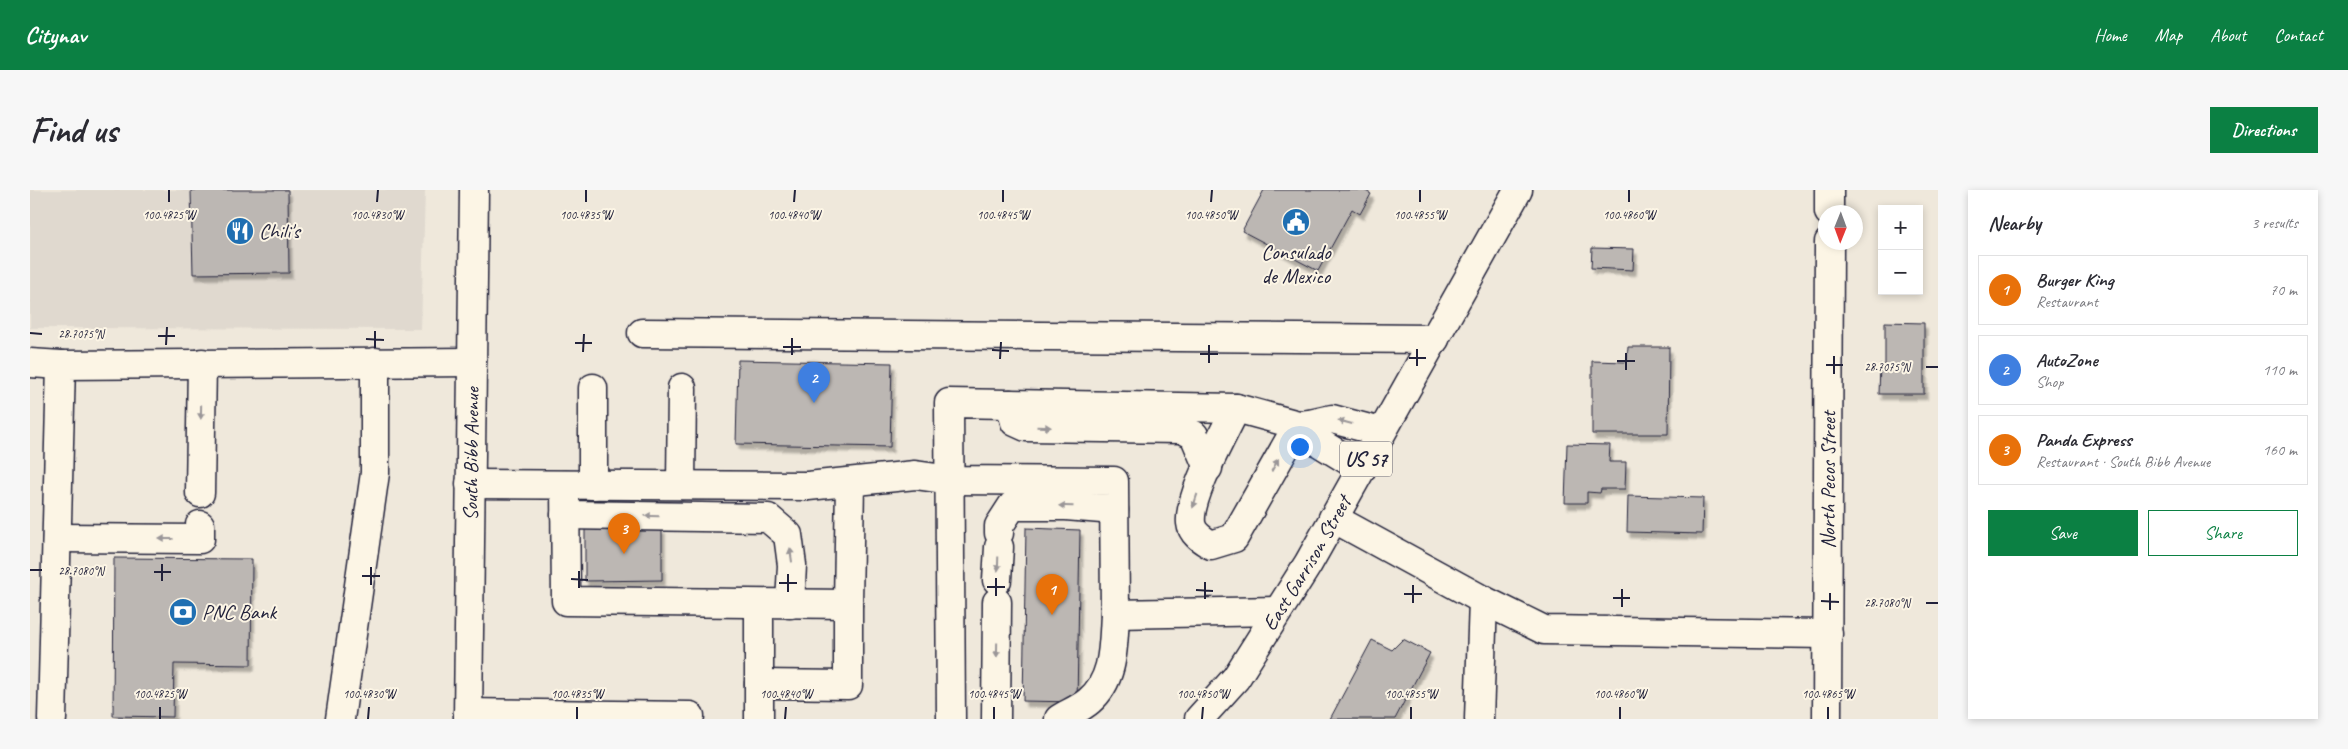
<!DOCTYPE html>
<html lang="en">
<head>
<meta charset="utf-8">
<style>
	body { margin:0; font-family:Caveat,sans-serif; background:#f7f7f7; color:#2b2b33 }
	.controls { position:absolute; right:15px; top:15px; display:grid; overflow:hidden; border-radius:0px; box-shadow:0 2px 8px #0003 }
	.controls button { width:45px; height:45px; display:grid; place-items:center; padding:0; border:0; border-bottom:1px solid #e1e1e2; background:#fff; color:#2b2b33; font:25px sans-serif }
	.compass { position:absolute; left:1788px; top:15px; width:45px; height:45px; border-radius:50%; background:#fff; box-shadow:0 2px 8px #0003; rotate:181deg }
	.you { position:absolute; left:1269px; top:256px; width:18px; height:18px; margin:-12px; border:4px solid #fff; border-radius:50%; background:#1a73e8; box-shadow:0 0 0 8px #1a73e833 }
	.badge { display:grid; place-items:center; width:32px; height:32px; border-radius:50%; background:#0b8043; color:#fff; font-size:16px; font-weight:700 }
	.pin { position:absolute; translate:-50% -41px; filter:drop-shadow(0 1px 2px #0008) }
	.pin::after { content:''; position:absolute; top:26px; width:18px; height:15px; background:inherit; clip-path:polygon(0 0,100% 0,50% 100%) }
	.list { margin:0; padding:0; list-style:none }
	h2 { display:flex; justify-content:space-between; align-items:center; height:65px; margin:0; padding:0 20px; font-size:21px }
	h2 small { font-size:16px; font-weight:400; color:#7c7c81 }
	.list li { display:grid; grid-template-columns:32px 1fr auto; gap:15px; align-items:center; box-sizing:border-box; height:70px; margin:0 10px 10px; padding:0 10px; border:1px solid #e1e1e2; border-radius:0px }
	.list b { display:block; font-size:19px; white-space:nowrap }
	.list p { margin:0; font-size:16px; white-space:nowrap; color:#7c7c81 }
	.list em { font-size:16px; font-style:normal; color:#7c7c81 }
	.actions { display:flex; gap:10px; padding:15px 20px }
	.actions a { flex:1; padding:11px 0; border:1px solid #0b8043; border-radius:0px; text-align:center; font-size:18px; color:#0b8043 }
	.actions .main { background:#0b8043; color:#fff }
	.map { position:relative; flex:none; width:1908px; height:529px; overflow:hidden; border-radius:0px }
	header { display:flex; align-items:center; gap:30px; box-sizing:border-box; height:70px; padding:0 25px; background:#0b8043; color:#fff }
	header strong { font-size:24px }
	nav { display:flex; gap:28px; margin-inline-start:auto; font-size:18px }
	.intro { display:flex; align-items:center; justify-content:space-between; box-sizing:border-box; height:120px; padding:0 30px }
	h1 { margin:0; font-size:35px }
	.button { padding:12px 22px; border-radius:0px; background:#0b8043; color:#fff; font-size:18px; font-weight:700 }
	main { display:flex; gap:30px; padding:0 30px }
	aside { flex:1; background:#fff; border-radius:0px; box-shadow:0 2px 8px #0003 }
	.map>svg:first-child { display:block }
</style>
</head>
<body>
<header>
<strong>Citynav</strong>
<nav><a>Home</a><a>Map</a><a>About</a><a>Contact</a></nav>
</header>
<div class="intro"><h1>Find us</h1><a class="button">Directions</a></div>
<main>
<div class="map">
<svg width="1908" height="529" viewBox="0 0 1908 529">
	<defs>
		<filter id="shadow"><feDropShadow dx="3" dy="5.5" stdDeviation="1" flood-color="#0004"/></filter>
	</defs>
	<rect width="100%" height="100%" fill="#efe8db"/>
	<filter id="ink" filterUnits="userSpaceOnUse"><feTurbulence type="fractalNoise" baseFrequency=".02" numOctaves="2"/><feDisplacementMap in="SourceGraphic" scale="10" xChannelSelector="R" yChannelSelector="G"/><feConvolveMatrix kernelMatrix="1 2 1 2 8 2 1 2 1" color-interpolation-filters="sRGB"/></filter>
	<g filter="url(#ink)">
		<!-- built -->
		<path fill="#e0d9cf" d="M0 0H395L391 139 0 138Z"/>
		<!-- building -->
		<path fill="#bcb7b3" stroke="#22223b" filter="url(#shadow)" d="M161 0H258L259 83 163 84Z
			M1234 0H1334L1341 4 1330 24 1322 19 1288 81 1212 41Z
			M1562 58 1604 59 1603 80 1561 78Z
			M1855 132 1894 133V204H1849L1850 175H1855Z
			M1598 157H1639L1638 244H1562V171L1597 172Z
			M708 170 862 173 860 257 706 254Z
			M1537 254 1580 255 1579 272H1596L1595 299H1571L1570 303 1557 302V313H1535Z
			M1598 306 1673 308 1672 344 1597 342Z
			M632 338V390L555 391V339Z
			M996 338 1050 340 1047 512 993 511Z
			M84 368 222 369 221 475 144 474 143 527 83 526Z
			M1373 449 1400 463 1365 529H1300L1342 450 1362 460Z"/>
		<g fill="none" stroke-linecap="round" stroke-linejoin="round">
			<defs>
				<g id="minor">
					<path d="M1799 22V0"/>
					<path d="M612 143 1405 149"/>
					<path d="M0 173 31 175"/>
					<path d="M980 214 985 232 996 237 1152 239 1164 245 1178 278"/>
					<path d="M1206 218C1194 244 1158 306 1161 333 1162 344 1173 350 1181 355L1204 348 1268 235"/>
					<path d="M1280 234 1290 253 1331 278"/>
					<path d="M440 294 778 296 885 285 921 290 1084 291 1085 424 1248 421"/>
					<path d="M535 295 536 411 818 414 820 292"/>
					<path d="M563 295V198"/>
					<path d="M651 295 652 198"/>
					<path d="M170 303 172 173"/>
					<path d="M535 325 738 328 758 345 762 375 760 414"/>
					<path d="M1303 328 1453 410 1514 440 1798 444"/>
					<path d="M969 343V336L982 316H1036L1084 320"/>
					<path d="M27 348 170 349V335"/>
					<path d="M967 390 969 357"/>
					<path d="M729 414V529"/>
					<path d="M729 494 818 495V414"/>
					<path d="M438 523 660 526 659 529"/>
					<path d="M22 529 31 175 442 172"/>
					<path d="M310 529 345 283V172"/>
					<path d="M921 529 919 213 1206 218 1268 235 1280 234 1302 229 1351 242"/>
					<path d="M966 529 967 412"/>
					<path d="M1029 529C1039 523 1051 518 1059 511 1085 489 1083 455 1085 424"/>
					<path d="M1449 529 1453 410"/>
					<path id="s1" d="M1797 529 1799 52"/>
				</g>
				<g id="major">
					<path id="s2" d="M438 529 444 0"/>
					<path id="s3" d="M1169 529 1206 488 1278 374 1488 0"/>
				</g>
			</defs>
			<!-- minor casing -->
			<use href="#minor" stroke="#22223b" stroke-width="31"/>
			<!-- major casing -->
			<use href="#major" stroke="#22223b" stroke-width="31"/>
			<!-- minor -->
			<use href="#minor" stroke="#fcf5e5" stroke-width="28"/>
			<!-- major -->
			<use href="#major" stroke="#fcf5e5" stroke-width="28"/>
		</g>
		<!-- one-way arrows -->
		<defs><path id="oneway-solid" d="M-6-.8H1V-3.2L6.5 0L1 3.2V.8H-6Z" transform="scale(1.25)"/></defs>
		<g fill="#9a9698">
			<use href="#oneway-solid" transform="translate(171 222) rotate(91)"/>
			<use href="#oneway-solid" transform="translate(1315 232) rotate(-165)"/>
			<use href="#oneway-solid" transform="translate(1014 237) rotate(1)"/>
			<use href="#oneway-solid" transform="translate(1245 275) rotate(-61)"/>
			<use href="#oneway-solid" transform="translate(1165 311) rotate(108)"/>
			<use href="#oneway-solid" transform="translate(1036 316) rotate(-178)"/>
			<use href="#oneway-solid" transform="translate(622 326) rotate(-179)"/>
			<use href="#oneway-solid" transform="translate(136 349) rotate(-180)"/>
			<use href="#oneway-solid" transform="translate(761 365) rotate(-98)"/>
			<use href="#oneway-solid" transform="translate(968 374) rotate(92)"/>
			<use href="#oneway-solid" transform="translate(967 460) rotate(91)"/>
		</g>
	</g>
	<!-- ticks -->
	<path fill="none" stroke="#22223b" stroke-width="2" d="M139 12V0M347 12 348 0M556 12V0M764 12 765 0M973 12V0M1181 12 1182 0M1390 12V0M1599 12V0M0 143 12 144M128 146H145M336 149 354 150M545 153H562M136 155 137 137M753 157H771M345 158V141M962 160 979 161M553 162 554 144M1170 164H1188M762 165V148M1379 168H1396M970 169 971 152M1587 171H1605M1179 173V155M1796 175H1813M1387 176V159M1896 177H1908M1596 180V163M1804 184V166M0 380H12M124 382H141M332 386H350M541 389 558 390M132 391V374M749 393H767M341 395V377M957 397H975M549 398V381M1166 400 1183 401M758 402V384M1374 404H1392M966 406V388M1583 408H1600M1175 409V392M1791 411 1809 412M1383 413V395M1896 413H1908M1592 417V399M1800 420V403M130 529V517M338 529 339 517M547 529V517M755 529 756 517M964 529V517M1172 529 1173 517M1381 529V517M1590 529V517M1798 529V517"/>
	<!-- icons -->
	<defs>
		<symbol id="civic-disc" viewBox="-11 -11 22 22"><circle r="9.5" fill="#1f6fb2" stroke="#fcf5e5"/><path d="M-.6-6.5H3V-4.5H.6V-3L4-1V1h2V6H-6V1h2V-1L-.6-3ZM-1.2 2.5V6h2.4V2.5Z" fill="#fff"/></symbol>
		<symbol id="restaurant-disc" viewBox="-11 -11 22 22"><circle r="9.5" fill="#1f6fb2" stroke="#fcf5e5"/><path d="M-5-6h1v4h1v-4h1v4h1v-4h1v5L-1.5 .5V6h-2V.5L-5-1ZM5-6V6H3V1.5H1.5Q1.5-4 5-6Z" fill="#fff"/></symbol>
		<symbol id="bank-disc" viewBox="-11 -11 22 22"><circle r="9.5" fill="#1f6fb2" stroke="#fcf5e5"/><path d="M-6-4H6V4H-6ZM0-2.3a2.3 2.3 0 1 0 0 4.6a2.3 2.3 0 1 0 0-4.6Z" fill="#fff"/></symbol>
	</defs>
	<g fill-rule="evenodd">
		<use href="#civic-disc" x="1250" y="16" width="32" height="32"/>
		<use href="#restaurant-disc" x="194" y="25" width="32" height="32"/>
		<use href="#bank-disc" x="137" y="406" width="32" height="32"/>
	</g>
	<g text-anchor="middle" stroke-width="4" stroke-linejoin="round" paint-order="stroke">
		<!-- shield labels -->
		<rect fill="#fcf5e5" stroke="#63616e" stroke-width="1" x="1310" y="251.5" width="52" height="35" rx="4"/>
		<g font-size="20" font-weight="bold" fill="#22223b">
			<text x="1336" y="276">US 57</text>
		</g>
		<!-- poi labels -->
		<g font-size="21" fill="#22223b" stroke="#fcf5e5" text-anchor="start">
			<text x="229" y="48">Chili's</text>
			<text x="1266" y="69" text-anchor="middle">Consulado<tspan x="1266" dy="24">de Mexico</tspan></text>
			<text x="172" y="429">PNC Bank</text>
		</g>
		<!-- street labels -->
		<g font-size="21" fill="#22223b" stroke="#fcf5e5">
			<text dy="7" stroke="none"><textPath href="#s2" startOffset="265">South Bibb Avenue</textPath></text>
			<text dy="7" stroke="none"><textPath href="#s1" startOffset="239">North Pecos Street</textPath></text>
			<text dy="7" stroke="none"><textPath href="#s3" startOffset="190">East Garrison Street</textPath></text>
		</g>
	</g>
	<g font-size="12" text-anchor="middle" fill="#22223b" stroke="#fcf5e5" stroke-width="4" stroke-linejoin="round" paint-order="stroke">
		<text x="139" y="29">100.4825°W</text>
		<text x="347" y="29">100.4830°W</text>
		<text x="556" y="29">100.4835°W</text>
		<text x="764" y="29">100.4840°W</text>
		<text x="973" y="29">100.4845°W</text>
		<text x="1181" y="29">100.4850°W</text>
		<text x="1390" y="29">100.4855°W</text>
		<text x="1599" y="29">100.4860°W</text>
		<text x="51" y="148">28.7075°N</text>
		<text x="1857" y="181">28.7075°N</text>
		<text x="51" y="385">28.7080°N</text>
		<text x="1857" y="417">28.7080°N</text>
		<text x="130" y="508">100.4825°W</text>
		<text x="339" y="508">100.4830°W</text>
		<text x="547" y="508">100.4835°W</text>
		<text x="756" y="508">100.4840°W</text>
		<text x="964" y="508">100.4845°W</text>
		<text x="1173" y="508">100.4850°W</text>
		<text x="1381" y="508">100.4855°W</text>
		<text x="1590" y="508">100.4860°W</text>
		<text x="1798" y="508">100.4865°W</text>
	</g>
</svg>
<div class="controls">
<button>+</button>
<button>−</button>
</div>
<svg class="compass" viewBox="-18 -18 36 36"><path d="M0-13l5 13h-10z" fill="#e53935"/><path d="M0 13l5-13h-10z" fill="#7c7c81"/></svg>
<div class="you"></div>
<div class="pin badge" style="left:1022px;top:425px;background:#e8710a">1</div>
<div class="pin badge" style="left:784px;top:213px;background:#3f7fe0">2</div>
<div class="pin badge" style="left:594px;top:364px;background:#e8710a">3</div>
</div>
<aside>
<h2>Nearby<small>3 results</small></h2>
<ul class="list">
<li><span class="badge" style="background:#e8710a">1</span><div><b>Burger King</b><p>Restaurant</p></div><em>70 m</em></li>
<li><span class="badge" style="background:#3f7fe0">2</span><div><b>AutoZone</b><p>Shop</p></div><em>110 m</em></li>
<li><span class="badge" style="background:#e8710a">3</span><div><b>Panda Express</b><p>Restaurant · South Bibb Avenue</p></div><em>160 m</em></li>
</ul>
<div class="actions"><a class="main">Save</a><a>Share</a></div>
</aside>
</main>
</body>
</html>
